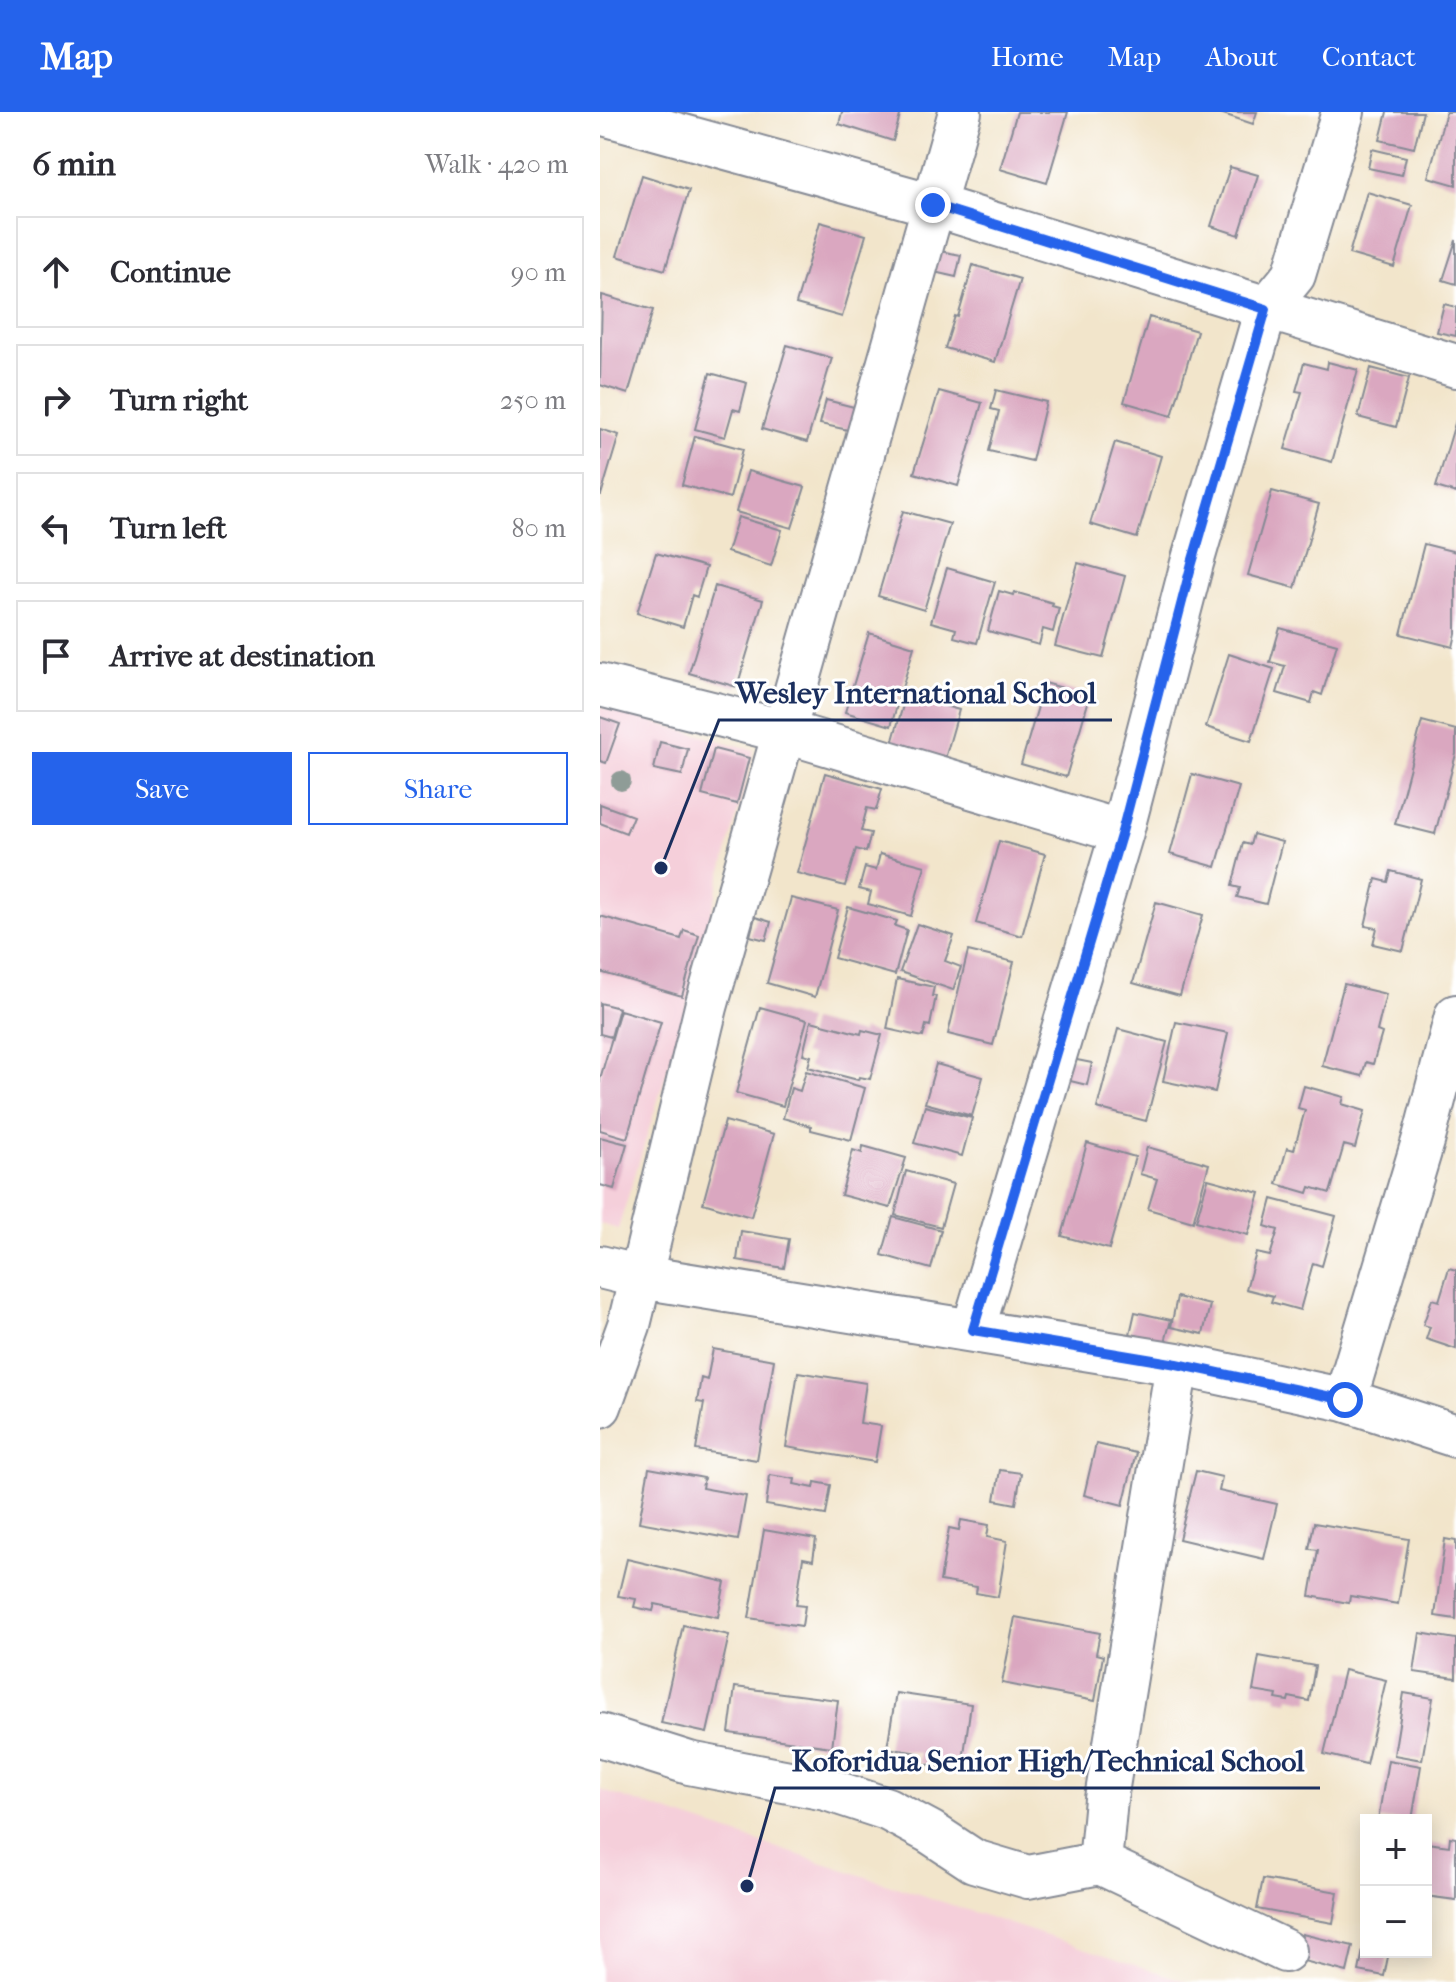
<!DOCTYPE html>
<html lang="en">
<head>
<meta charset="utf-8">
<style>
	body { margin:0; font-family:"IM FELL French Canon",serif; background:#f7f7f7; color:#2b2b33 }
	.controls { position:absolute; right:24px; bottom:24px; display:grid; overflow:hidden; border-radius:0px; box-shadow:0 4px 20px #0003 }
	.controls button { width:72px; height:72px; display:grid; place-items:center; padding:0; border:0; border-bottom:2px solid #e1e1e2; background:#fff; color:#2b2b33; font:40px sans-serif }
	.stop { position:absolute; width:24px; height:24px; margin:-18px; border:6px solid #2563eb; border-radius:50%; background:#fff }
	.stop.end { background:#2563eb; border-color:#fff; box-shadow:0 2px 8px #0008 }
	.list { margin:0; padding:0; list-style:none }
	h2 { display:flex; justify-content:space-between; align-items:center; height:104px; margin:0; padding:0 32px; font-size:34px }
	h2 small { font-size:26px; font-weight:400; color:#7c7c81 }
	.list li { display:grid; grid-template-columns:52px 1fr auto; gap:24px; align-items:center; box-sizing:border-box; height:112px; margin:0 16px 16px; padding:0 16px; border:2px solid #e1e1e2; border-radius:0px }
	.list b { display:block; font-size:30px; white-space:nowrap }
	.list em { font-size:26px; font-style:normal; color:#7c7c81 }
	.actions { display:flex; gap:16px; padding:24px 32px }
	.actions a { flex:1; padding:18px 0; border:2px solid #2563eb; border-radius:0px; text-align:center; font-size:28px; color:#2563eb }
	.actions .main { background:#2563eb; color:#fff }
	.icon { flex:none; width:44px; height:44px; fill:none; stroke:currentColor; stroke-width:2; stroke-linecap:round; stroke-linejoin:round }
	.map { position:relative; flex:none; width:856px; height:1870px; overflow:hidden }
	header { display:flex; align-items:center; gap:48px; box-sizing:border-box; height:112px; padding:0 40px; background:#2563eb; color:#fff }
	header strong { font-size:38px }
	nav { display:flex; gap:44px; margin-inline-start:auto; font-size:28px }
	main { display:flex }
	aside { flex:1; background:#fff }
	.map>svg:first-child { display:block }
</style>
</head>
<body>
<header>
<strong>Map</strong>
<nav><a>Home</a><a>Map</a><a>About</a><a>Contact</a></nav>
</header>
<main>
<aside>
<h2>6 min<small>Walk · 420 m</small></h2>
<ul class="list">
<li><svg class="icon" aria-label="ahead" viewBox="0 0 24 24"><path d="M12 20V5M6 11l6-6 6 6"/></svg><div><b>Continue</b></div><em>90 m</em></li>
<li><svg class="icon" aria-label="right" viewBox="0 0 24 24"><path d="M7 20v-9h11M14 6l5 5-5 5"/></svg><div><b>Turn right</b></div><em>250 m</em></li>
<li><svg class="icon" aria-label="left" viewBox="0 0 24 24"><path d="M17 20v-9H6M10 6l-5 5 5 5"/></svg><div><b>Turn left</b></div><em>80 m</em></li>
<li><svg class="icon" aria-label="arrive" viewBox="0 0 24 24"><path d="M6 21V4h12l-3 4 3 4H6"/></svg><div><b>Arrive at destination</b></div></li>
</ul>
<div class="actions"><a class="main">Save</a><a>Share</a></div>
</aside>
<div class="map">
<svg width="856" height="1870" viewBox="0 0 856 1870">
	<rect width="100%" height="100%" fill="#fff"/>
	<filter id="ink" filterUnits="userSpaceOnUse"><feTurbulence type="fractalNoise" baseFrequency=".0125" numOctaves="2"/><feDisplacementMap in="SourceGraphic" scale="16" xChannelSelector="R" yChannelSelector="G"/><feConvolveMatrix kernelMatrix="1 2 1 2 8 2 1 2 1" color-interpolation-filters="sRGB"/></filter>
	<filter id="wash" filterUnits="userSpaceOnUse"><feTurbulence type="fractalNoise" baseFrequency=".006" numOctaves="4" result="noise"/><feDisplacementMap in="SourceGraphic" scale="32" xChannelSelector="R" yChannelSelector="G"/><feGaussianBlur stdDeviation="1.8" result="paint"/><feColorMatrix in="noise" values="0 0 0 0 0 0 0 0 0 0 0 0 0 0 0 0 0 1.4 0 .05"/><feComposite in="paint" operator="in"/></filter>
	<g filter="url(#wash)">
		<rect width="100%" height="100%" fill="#f2e5cb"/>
		<!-- built -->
		<path fill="#f5cfda" d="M0 595 154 638 85 901 18 1117 0 1112Z
			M0 1678 588 1870H0Z"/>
		<g id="blocks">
			<!-- building -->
			<path fill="#daa7c0" d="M242 0H301L293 29 239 12Z
				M417 0H468L447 71 400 57Z
				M617 0H657L653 12Z
				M787 0H823L814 36 780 28Z
				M846 0H856V73L828 65Z
				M772 37 806 45 802 63 768 56Z
				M630 55 658 63 639 123 611 114Z
				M42 63 89 78 65 158 17 144Z
				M767 80 812 93 794 155 749 142Z
				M220 110 266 123 242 205 196 192Z
				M856 128V172L843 168Z
				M340 139 361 143 356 165 334 160Z
				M373 153 420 167 395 250 345 236 355 204 358 205Z
				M2 183 53 198 28 282 0 273Z
				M844 192 856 195V224L837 220Z
				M549 205 597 219 572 304 524 290Z
				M187 233 232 246 207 330 162 317Z
				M728 250 758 258 732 350 685 337 702 280 696 279 704 251 727 257Z
				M771 256 809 266 796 315 758 305Z
				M110 261 147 271 140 299 133 297 125 325 95 317Z
				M396 278 446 290 432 349 389 339 399 299 391 297Z
				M339 279 382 291 358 374 314 361Z
				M226 288 258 296 253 319 220 312Z
				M856 308V381L836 375Z
				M0 317 19 323 1 383H0Z
				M95 324 143 337 130 386 82 373Z
				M515 330 561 344 537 426 490 412Z
				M148 359 205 375 192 416 136 400Z
				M672 379 719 392 695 476 648 463Z
				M303 399 350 412 324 498 278 484Z
				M138 405 182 418 171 454 127 440Z
				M824 432 856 440V522L853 535 801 522Z
				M56 441 106 455 97 485 92 483 83 515 37 501Z
				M478 451 525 464 503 546 455 534Z
				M347 456 395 470 377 531 354 525 356 517 331 510Z
				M115 474 163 488 137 575 89 561Z
				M399 479 413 483 414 480 453 491 452 494 459 496 453 520 443 517 439 533 388 519Z
				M680 516 737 532 722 583 714 580 711 591 677 581 685 554 670 550Z
				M269 521 314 535 291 614 245 600Z
				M629 542 674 557 651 629 606 615Z
				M445 571 490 584 466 665 421 652Z
				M306 583 359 598 344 650 291 635Z
				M0 605 20 612 6 651 0 649Z
				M822 609 856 618V642L835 722 795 712Z
				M60 630 88 637 82 663 54 657Z
				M114 637 149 646 137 692 102 683Z
				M225 661 282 677 276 698 267 696 261 719 271 721 266 740 256 737 245 774 197 761Z
				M592 662 639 675 616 755 570 742Z
				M0 692 33 704 26 721 0 711Z
				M653 722 682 730 666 792 637 785 640 776 632 774 643 731 650 733Z
				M399 729 445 742 422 824 376 811Z
				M280 742 325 754 311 804 268 792 271 780 259 777 265 755 276 758Z
				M791 759 821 767 803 839 773 832 777 816 765 814 776 767 788 770Z
				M191 786 238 798 215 885 167 871Z
				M556 790 603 803 580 884 533 871Z
				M248 795 297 809 295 814 307 818 295 863 234 846Z
				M0 804 81 827 84 818 99 823 82 884 0 860Z
				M155 805 171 810 166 828 150 824Z
				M317 812 354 824 345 849 361 855 353 878 300 860Z
				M368 839 414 850 393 933 348 922Z
				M297 867 334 875 332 884H336L330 914 326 913 323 925 287 917Z
				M744 872 786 882 777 919 782 921 773 952 766 950 762 964 722 954Z
				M0 891 19 896 11 925 0 922Z
				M160 895 207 908 183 994 136 981Z
				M20 898 61 910 27 1026 0 1018V967Z
				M211 909 261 922 262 918 282 923 270 967 259 965 258 968 208 955 211 944 203 942Z
				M576 910 628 921 615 980 563 969Z
				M518 917 567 930 546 1009 497 996Z
				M467 946 492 951 487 973 462 967Z
				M336 952 383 965 372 1004 325 991Z
				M206 959 265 976 251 1028 211 1018V1014L183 1006 191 976 200 979Z
				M704 974 744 985 742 992 765 999 755 1036 744 1033 730 1081 710 1075 708 1081 677 1072 687 1036 694 1038 705 998 698 996Z
				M325 994 372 1006 362 1044 314 1031Z
				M125 1009 174 1022 151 1105 103 1091Z
				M0 1025 27 1032 14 1077 0 1073Z
				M487 1031 535 1045 509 1137 462 1124Z
				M263 1034 306 1046 290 1096 241 1083 253 1038 262 1041Z
				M547 1035 609 1052 593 1110 548 1097 557 1067 540 1062Z
				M306 1059 353 1072 341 1115 295 1103Z
				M608 1067 660 1081 648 1123 596 1109Z
				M672 1087 736 1104 722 1154 713 1151 700 1198 671 1190 673 1184 646 1177 656 1141 670 1144 678 1118 665 1114Z
				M293 1105 341 1118 331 1157 282 1143Z
				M141 1119 189 1127 184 1156 137 1148Z
				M849 1156 856 1158V1237L826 1227 830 1215 823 1213 832 1187 839 1189Z
				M577 1185 610 1193 603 1222 571 1215Z
				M535 1200 571 1208 565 1230 530 1222Z
				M113 1237 174 1248 157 1348 96 1338 104 1291 97 1290 101 1266 107 1268Z
				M198 1260 266 1271 260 1311 281 1314 275 1350 186 1335Z
				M496 1332 536 1341 523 1393 484 1383Z
				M49 1356 104 1366 102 1376 146 1384 138 1428 39 1410Z
				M400 1358 421 1361 416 1392 395 1388Z
				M596 1359 622 1365 619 1379 677 1392 664 1447 579 1427Z
				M170 1363 195 1367 194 1372 214 1376 215 1370 231 1373 226 1403 166 1393Z
				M361 1408 389 1413 387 1425 407 1429 398 1485 376 1481 377 1475 340 1469 349 1416 359 1418Z
				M714 1411 809 1427 798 1492 750 1484 749 1491 710 1484 718 1438 709 1437Z
				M164 1418 216 1427 213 1448 203 1446 196 1493 205 1494 202 1514 149 1506Z
				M845 1427 856 1429V1507L835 1504Z
				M27 1447 125 1470 118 1505 55 1492 53 1499 34 1495 36 1487 18 1484Z
				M415 1505 500 1521 496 1542 503 1544 495 1589 402 1571Z
				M83 1513 129 1523 107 1621 61 1611Z
				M820 1521 856 1527V1566L814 1560Z
				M659 1544 715 1554 709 1589 689 1585 688 1589 676 1587 677 1583 653 1579Z
				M744 1558 786 1568 766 1652 724 1642Z
				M135 1575 238 1588 232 1635 129 1621Z
				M296 1581 371 1592 363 1649 345 1647 343 1655 318 1651 319 1641 287 1636Z
				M804 1581 833 1586 822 1648 794 1643Z
				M788 1648 821 1654 812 1708H778Z
				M850 1725 856 1726V1788L826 1784V1731L849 1734Z
				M663 1767 738 1780 733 1811 657 1797Z
				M702 1822 753 1834 747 1860 696 1847Z
				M765 1828 766 1840H789L784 1864 759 1859Z"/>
		</g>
	</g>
	<g filter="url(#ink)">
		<use href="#blocks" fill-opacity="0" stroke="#868a94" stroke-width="2"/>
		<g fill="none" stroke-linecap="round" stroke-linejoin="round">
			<defs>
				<path id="minor" d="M0 1 333 93 856 254
					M0 573 183 619 522 720
					M0 1155 41 1165 577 1252 745 1288 856 1324
					M373 1218 522 720 592 451 666 197 694 163 743 0
					M745 1288 824 1026 856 904
					M0 1294 29 1213 106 895 360 0
					M0 1623 89 1651 226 1677 287 1697 330 1720 374 1749 428 1765 500 1751 506 1687 577 1252
					M500 1751 685 1839"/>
			</defs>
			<!-- minor casing -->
			<use href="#minor" stroke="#868a94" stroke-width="46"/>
			<!-- minor -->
			<use href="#minor" stroke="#fff" stroke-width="42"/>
		</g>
		<!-- trees -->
		<circle fill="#8f9c97" cx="21" cy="669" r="10"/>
	</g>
	<g fill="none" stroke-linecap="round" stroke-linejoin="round" filter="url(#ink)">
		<!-- route -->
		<path stroke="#2563eb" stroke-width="10" d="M333 93 666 197 592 451 522 720 373 1218 577 1252 745 1288"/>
	</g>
	<!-- callouts -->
	<path fill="none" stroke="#1b2f5e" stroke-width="3" d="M61 756L119 608H512M147 1774L175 1676H720"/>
	<g fill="#1b2f5e" stroke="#fff" stroke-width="3">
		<circle cx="61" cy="756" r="8"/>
		<circle cx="147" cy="1774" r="8"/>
	</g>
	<g font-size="30" text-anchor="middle" font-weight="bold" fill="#1b2f5e" stroke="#fff" stroke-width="6" stroke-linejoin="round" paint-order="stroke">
		<text x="316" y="591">Wesley International School</text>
		<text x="448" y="1659">Koforidua Senior High/Technical School</text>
	</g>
</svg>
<div class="controls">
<button>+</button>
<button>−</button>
</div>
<div class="stop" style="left:745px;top:1288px"></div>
<div class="stop end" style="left:333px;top:93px"></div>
</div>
</main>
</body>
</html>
